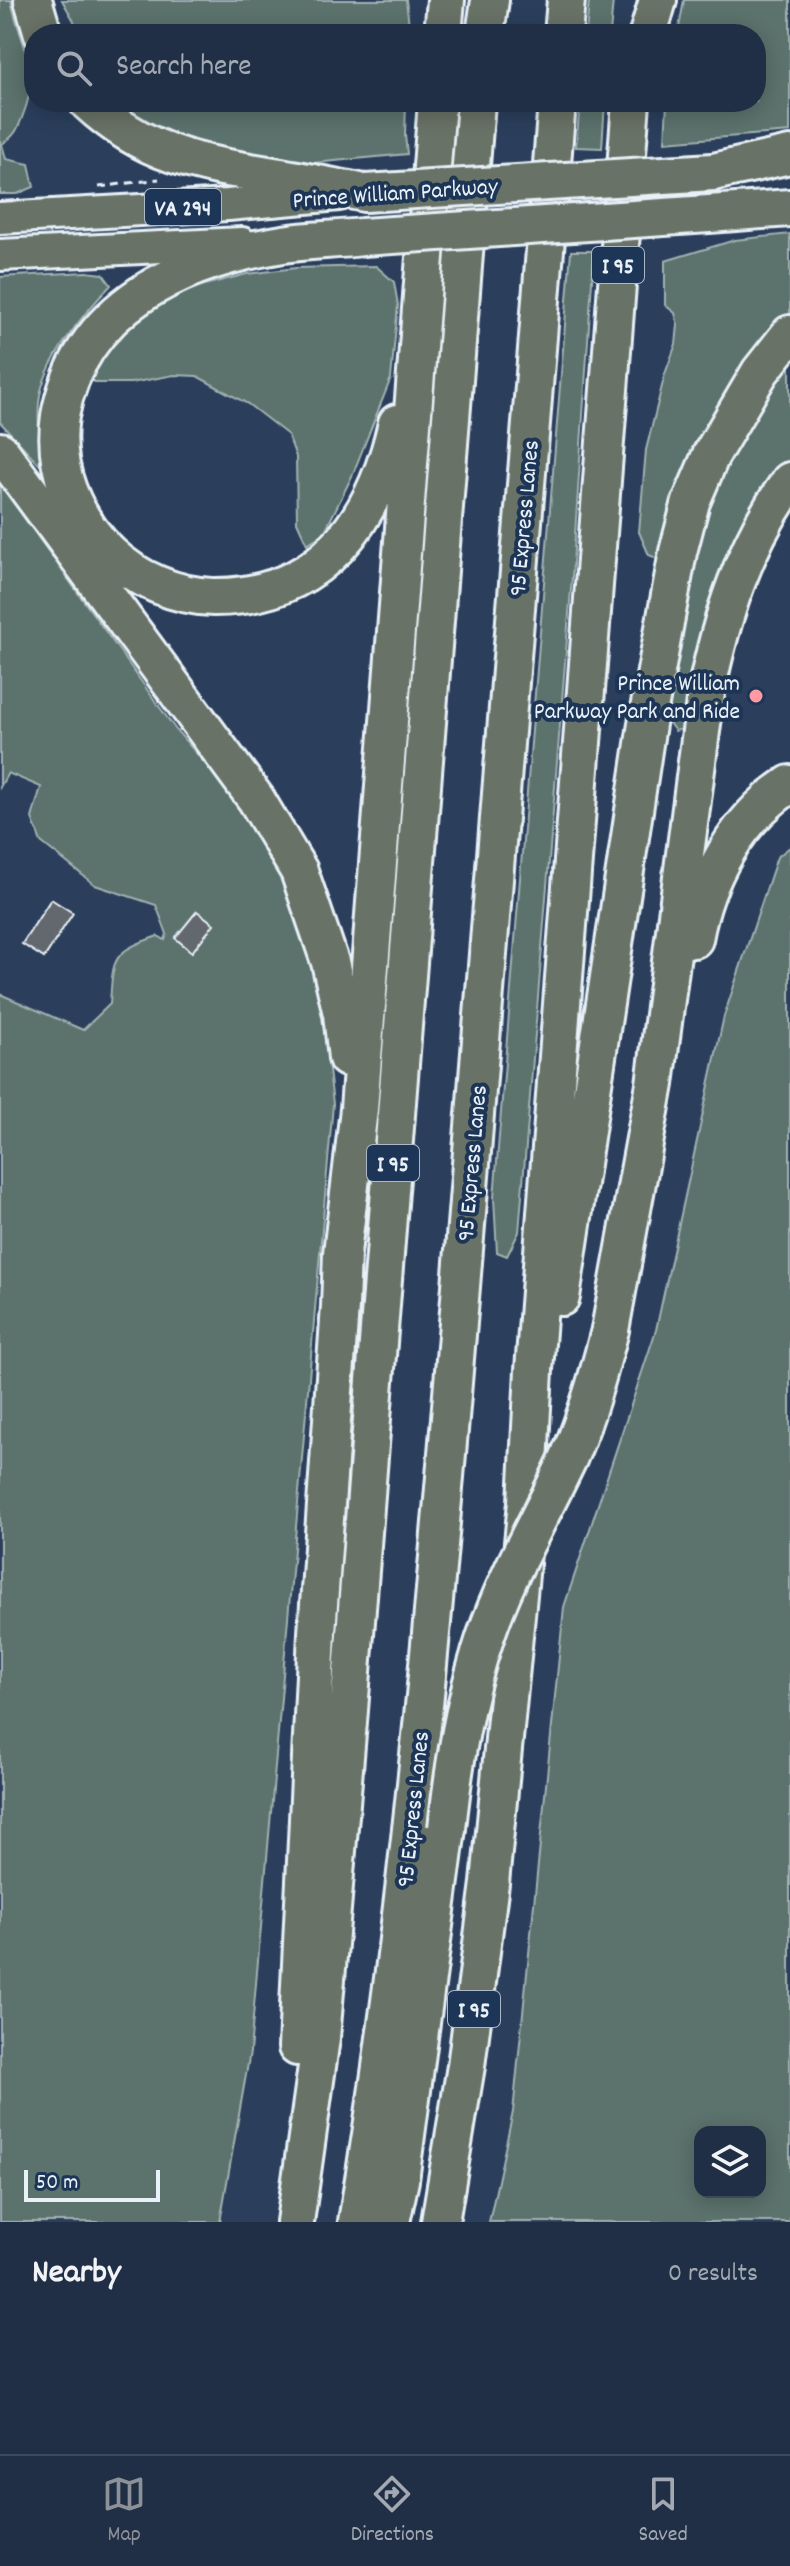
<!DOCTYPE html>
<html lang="en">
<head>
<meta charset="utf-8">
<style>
	body { margin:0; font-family:Dekko,sans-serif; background:#28374c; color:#f1f3f6 }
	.controls { position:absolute; right:24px; bottom:24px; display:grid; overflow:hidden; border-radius:16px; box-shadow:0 4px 20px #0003 }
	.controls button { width:72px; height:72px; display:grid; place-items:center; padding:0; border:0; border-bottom:2px solid #3d4a5e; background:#202f45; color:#f1f3f6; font:40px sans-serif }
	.scale { position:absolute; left:24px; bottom:20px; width:136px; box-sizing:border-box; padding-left:8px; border:4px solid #e8f1f8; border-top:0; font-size:22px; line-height:28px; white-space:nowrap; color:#e8f1f8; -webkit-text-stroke:6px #1d3557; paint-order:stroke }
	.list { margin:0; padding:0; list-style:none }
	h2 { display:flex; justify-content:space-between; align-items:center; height:104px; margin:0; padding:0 32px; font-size:34px }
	h2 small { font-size:26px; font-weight:400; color:#a2a9b3 }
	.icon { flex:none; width:44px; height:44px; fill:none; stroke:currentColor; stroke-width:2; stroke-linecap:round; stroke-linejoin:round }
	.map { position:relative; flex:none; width:790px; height:2222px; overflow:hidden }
	.search { position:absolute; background:#202f45; box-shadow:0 4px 20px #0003; left:24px; right:24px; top:24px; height:88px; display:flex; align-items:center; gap:20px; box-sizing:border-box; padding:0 28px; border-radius:32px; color:#a2a9b3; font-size:30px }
	.sheet { height:232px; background:#202f45 }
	nav { display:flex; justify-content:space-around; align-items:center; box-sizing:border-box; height:112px; border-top:2px solid #3d4a5e; background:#202f45; font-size:22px; color:#a2a9b3 }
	nav a { display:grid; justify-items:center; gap:4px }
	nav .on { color:#8c9099 }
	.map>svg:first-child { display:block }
</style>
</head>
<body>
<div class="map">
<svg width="790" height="2222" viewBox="0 0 790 2222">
	<rect width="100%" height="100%" fill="#2b3f5c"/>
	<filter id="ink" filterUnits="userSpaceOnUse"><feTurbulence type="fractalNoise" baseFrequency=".0125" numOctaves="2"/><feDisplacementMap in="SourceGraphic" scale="16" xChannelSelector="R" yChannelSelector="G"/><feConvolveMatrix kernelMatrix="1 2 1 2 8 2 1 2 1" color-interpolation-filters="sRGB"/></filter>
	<g filter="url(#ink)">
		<!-- green -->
		<path fill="#5b726d" stroke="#a2b2b2" stroke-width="2" fill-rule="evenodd" d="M0 0H11C20 45 42 68 23 115 18 129 15 136 2 144L6 159 29 164 34 187 17 194H0Z
			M62 0H406L410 34H78L74 21Z
			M589 0H613L610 34H586Z
			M684 0H790V132L665 142 667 102H756V34H678Z
			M121 102H406L405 135 407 154 303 164 232 155 152 131Z
			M580 102H605L602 148 576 147Z
			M790 234V320L661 560 649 555 639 532 646 450 665 374 676 344 678 325 675 313 665 305V261L735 240Z
			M571 251H594L573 564 519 1232 507 1256 497 1252 494 1198Z
			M376 266 394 282 398 305 391 378 352 476 324 533 307 544 297 522 296 457 288 435 248 404 197 376 174 375 131 383H97L88 379 94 357 149 304 193 288 247 274 296 268Z
			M86 272 103 274 111 285C84 313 43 362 39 402 37 419 41 445 40 465L0 422V277Z
			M790 361V463L785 464 751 513 688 728 675 731 666 719 701 524 744 430 769 388Z
			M0 484 176 730 242 806 275 863 314 942 333 1104 250 2052 220 2222H0V994L83 1030 110 1004C113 958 111 952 158 936L165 940 167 934 156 905 95 885 41 842 32 818 41 787 8 773 0 787Z
			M790 847V2222H489L513 2112 564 1607 656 1330 724 1016 777 857ZM700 2132H760V2192H700Z"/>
		<!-- building -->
		<path fill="#64676e" stroke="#e8f1f8" stroke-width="2" d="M51 899 73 913 44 958 22 944Z
			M197 911 214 924 192 952 175 938Z"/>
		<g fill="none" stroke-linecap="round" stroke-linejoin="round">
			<defs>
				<path id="major" d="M0 218 228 205 339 195
					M0 255 242 243"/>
				<path id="highway" d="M33 0 43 34
					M443 34 446 0
					M485 34 490 0
					M563 34 566 0
					M648 34 658 0
					M88 102C144 154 195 163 268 175 300 180 333 187 365 193
					M713 172 790 155
					M709 214 790 208
					M362 237C336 240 309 240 283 244 182 260 80 305 60 416 52 467 73 517 109 553 136 579 175 596 213 597 321 598 375 521 397 423
					M0 451 256 799 299 871 330 962 342 1014 347 1058
					M694 939C705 878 737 819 790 784
					M561 1297 650 704 678 552 691 502 711 455 760 372 790 334
					M610 1330 655 1084 706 693C721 617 744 545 790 481
					M297 2047 317 1633 340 1306 342 1253 359 1109 437 102
					M295 2222 321 2038 349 1710 476 102
					M357 2222C414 1884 440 1542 468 1201 498 835 527 468 557 102
					M391 2222 400 2180 447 1828
					M440 2222 466 2066 490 1883 527 1502 534 1370 631 102"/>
			</defs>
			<!-- major casing -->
			<use href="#major" stroke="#e8f1f8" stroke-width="36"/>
			<!-- highway casing -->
			<use href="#highway" stroke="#e8f1f8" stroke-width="42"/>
			<!-- path -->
			<path stroke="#e8f1f8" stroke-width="3" stroke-dasharray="8 6" stroke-linecap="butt" d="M99 187 159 179"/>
			<!-- major -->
			<use href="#major" stroke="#697266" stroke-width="30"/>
			<!-- highway -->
			<use href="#highway" stroke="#697266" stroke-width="36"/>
			<defs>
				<path id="highway-bridge" d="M365 193 713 172
					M362 237 709 214
					M447 1828C454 1764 464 1700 485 1638 506 1575 541 1517 569 1457 587 1416 599 1372 610 1330"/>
			</defs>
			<!-- highway-bridge casing -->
			<use href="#highway-bridge" stroke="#e8f1f8" stroke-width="42" stroke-linecap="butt"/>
			<!-- highway-bridge -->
			<use href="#highway-bridge" stroke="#697266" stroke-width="36"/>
		</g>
	</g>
	<!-- markers -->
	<circle fill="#ff9aa2" stroke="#1d3557" stroke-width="3" cx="756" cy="696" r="8"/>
	<g text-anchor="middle" stroke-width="8" stroke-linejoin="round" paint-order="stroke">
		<!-- shield labels -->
		<g fill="#1d3557" stroke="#abb9c8" stroke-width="2">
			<rect x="145" y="189" width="76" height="36" rx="6"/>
			<rect x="592" y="247" width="52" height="36" rx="6"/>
			<rect x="367" y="1145" width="52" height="36" rx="6"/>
			<rect x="448" y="1991" width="52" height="36" rx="6"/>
		</g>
		<g font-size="22" font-weight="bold" fill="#e8f1f8">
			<text x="183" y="215">VA 294</text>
			<text x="618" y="273">I 95</text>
			<text x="393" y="1171">I 95</text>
			<text x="474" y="2017">I 95</text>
		</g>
		<!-- street labels -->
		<g font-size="24" fill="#e8f1f8" stroke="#1d3557">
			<text transform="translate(395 192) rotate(-4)" y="8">Prince William Parkway</text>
			<text transform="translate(523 518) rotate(-85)" y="8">95 Express Lanes</text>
			<text transform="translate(471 1163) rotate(-85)" y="8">95 Express Lanes</text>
			<text transform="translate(412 1809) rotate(-84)" y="8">95 Express Lanes</text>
		</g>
		<!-- poi labels -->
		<g font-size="24" fill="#e8f1f8" stroke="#1d3557" text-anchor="end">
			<text x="740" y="690">Prince William<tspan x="740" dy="28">Parkway Park and Ride</tspan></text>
		</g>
	</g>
</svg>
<div class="controls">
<button><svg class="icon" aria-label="layers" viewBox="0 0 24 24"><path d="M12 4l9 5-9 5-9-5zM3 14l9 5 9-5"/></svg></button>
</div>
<div class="scale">50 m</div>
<div class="search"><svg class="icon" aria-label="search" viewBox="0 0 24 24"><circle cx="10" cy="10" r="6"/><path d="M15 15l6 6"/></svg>Search here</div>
</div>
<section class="sheet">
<h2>Nearby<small>0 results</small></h2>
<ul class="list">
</ul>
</section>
<nav>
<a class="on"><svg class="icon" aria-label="map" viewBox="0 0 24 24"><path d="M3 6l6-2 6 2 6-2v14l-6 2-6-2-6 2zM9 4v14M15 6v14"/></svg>Map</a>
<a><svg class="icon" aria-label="directions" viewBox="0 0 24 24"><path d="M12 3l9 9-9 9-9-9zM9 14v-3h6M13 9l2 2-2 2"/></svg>Directions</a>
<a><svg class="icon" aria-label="saved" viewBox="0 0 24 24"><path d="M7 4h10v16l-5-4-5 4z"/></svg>Saved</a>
</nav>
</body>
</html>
